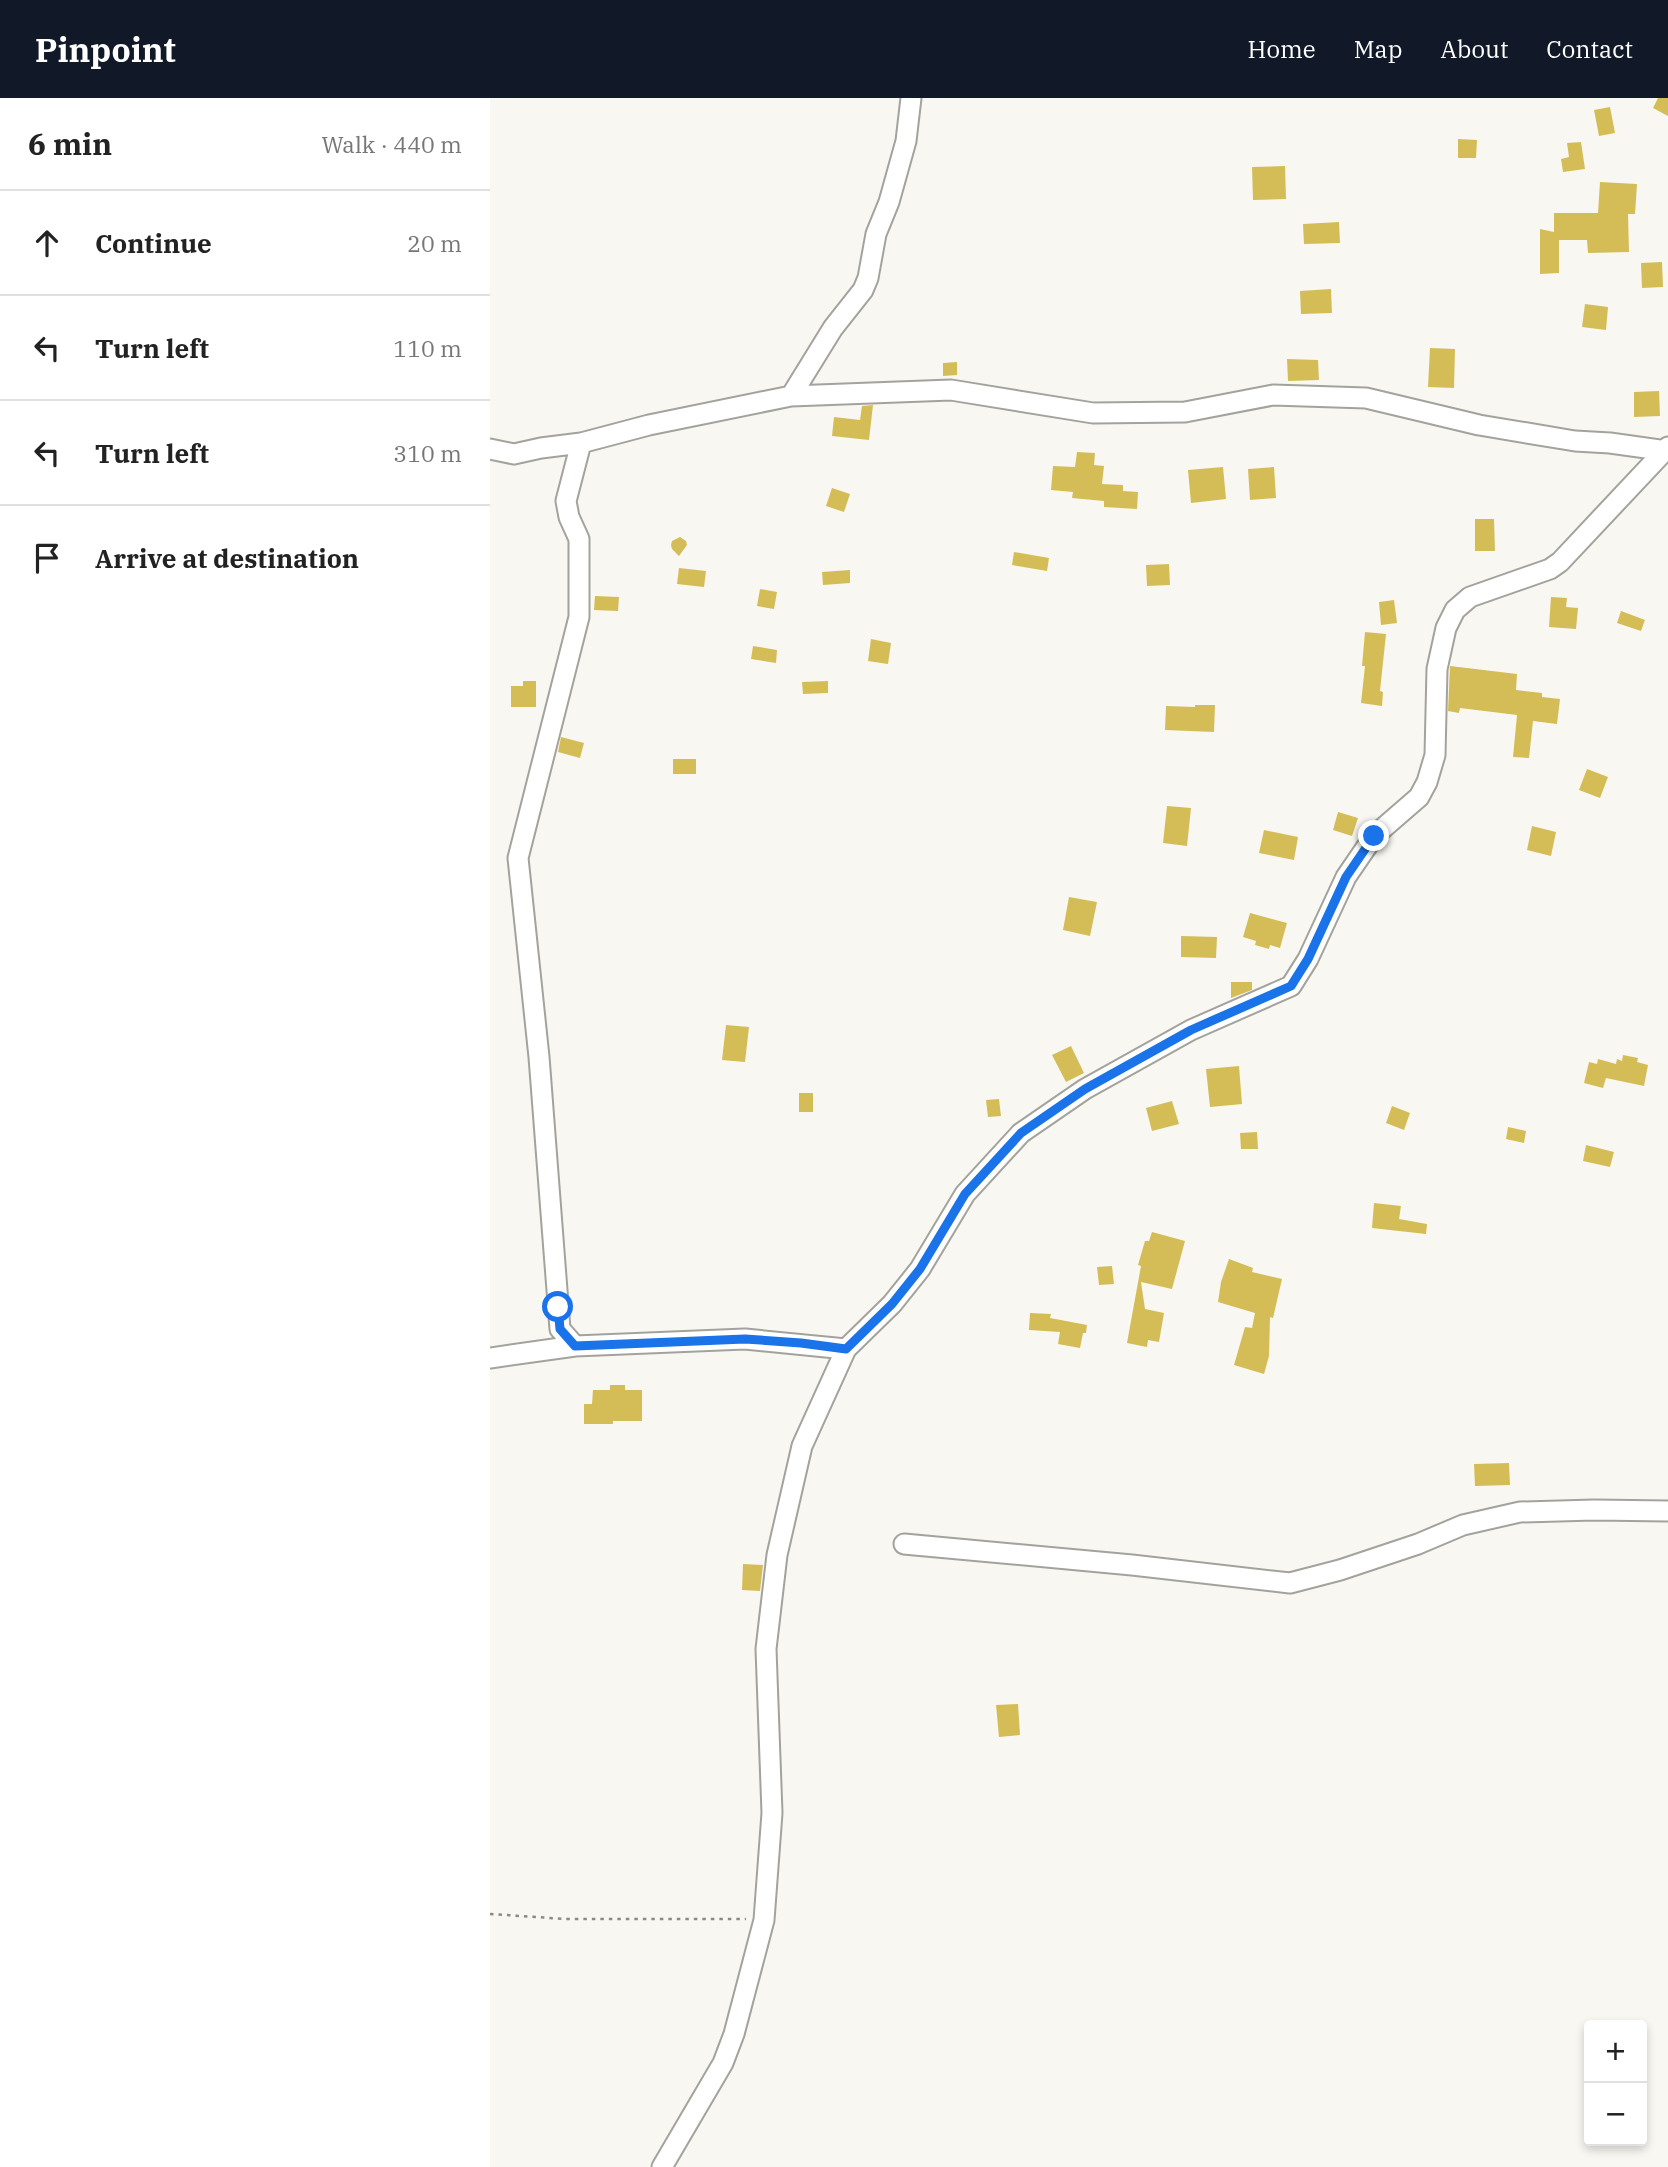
<!DOCTYPE html>
<html lang="en">
<head>
<meta charset="utf-8">
<style>
	body { margin:0; font-family:"IBM Plex Serif",serif; background:#f6f6f6; color:#222 }
	.controls { position:absolute; right:21px; bottom:21px; display:grid; overflow:hidden; border-radius:7px; box-shadow:0 4px 10px #0003 }
	.controls button { width:63px; height:63px; display:grid; place-items:center; padding:0; border:0; border-bottom:2px solid #e0e0e0; background:#fff; color:#222; font:35px sans-serif }
	.stop { position:absolute; width:21px; height:21px; margin:-16px; border:5px solid #1a73e8; border-radius:50%; background:#fff }
	.stop.end { background:#1a73e8; border-color:#fff; box-shadow:0 2px 7px #0008 }
	.list { margin:0; padding:0; list-style:none }
	h2 { display:flex; justify-content:space-between; align-items:center; height:91px; margin:0; padding:0 28px; font-size:30px }
	h2 small { font-size:23px; font-weight:400; color:#767676 }
	.list li { display:grid; grid-template-columns:46px 1fr auto; gap:21px; align-items:center; box-sizing:border-box; height:105px; padding:0 28px; border-top:2px solid #e0e0e0 }
	.list b { display:block; font-size:26px; white-space:nowrap }
	.list em { font-size:23px; font-style:normal; color:#767676 }
	.icon { flex:none; width:38px; height:38px; fill:none; stroke:currentColor; stroke-width:2; stroke-linecap:round; stroke-linejoin:round }
	.map { position:relative; flex:none; width:1178px; height:2069px; overflow:hidden }
	header { display:flex; align-items:center; gap:42px; box-sizing:border-box; height:98px; padding:0 35px; background:#111827; color:#fff }
	header strong { font-size:33px }
	nav { display:flex; gap:38px; margin-inline-start:auto; font-size:24px }
	main { display:flex }
	aside { flex:1; background:#fff }
	.map>svg:first-child { display:block }
</style>
</head>
<body>
<header>
<strong>Pinpoint</strong>
<nav><a>Home</a><a>Map</a><a>About</a><a>Contact</a></nav>
</header>
<main>
<aside>
<h2>6 min<small>Walk · 440 m</small></h2>
<ul class="list">
<li><svg class="icon" aria-label="ahead" viewBox="0 0 24 24"><path d="M12 20V5M6 11l6-6 6 6"/></svg><div><b>Continue</b></div><em>20 m</em></li>
<li><svg class="icon" aria-label="left" viewBox="0 0 24 24"><path d="M17 20v-9H6M10 6l-5 5 5 5"/></svg><div><b>Turn left</b></div><em>110 m</em></li>
<li><svg class="icon" aria-label="left" viewBox="0 0 24 24"><path d="M17 20v-9H6M10 6l-5 5 5 5"/></svg><div><b>Turn left</b></div><em>310 m</em></li>
<li><svg class="icon" aria-label="arrive" viewBox="0 0 24 24"><path d="M6 21V4h12l-3 4 3 4H6"/></svg><div><b>Arrive at destination</b></div></li>
</ul>
</aside>
<div class="map">
<svg width="1178" height="2069" viewBox="0 0 1178 2069">
	<rect width="100%" height="100%" fill="#f9f7f1"/>
	<!-- building -->
	<path fill="#d4bd56" d="M1168 0H1178V18L1163 10Z
		M1120 9 1125 35 1109 38 1104 12Z
		M968 41 987 42 986 60H968Z
		M1091 44 1095 71 1073 74 1071 61 1079 59 1077 45Z
		M795 68 796 101 763 102 762 69Z
		M1110 84 1147 86 1145 116H1138L1139 154 1098 155 1097 142H1069V175L1050 176V131L1064 134V115H1108Z
		M849 124 850 145 814 146 813 126Z
		M1172 164 1173 189 1152 190 1151 165Z
		M841 191 842 215 811 216 810 193Z
		M1095 206 1118 209 1116 232 1092 229Z
		M940 250 965 251 964 290 938 289Z
		M797 261 828 262 829 282 798 283Z
		M467 264V277L453 278V265Z
		M1169 293 1170 318 1144 319V294Z
		M383 307 379 342 342 338 344 319 370 322 372 308Z
		M587 354 605 355 604 367 614 368 612 386 633 387V393L648 394 647 411 614 409V403L582 400 583 394 561 392 563 368 585 369Z
		M733 369 736 401 701 405 698 372Z
		M784 369 786 400 760 402 758 371Z
		M342 390 360 396 354 414 336 408Z
		M985 421H1004L1005 453H985Z
		M190 439 196 443 197 447 189 458 182 451 181 447 182 443Z
		M524 454 559 460 557 473 522 467Z
		M679 466 680 487 657 488 656 467Z
		M189 470 216 473 214 489 187 486Z
		M360 472V485L333 487 332 474Z
		M270 491 287 494 284 511 267 508Z
		M105 498 129 499 128 513 104 512Z
		M1061 499 1077 500 1076 509 1088 510 1086 531 1059 529Z
		M904 502 907 525 891 527 889 504Z
		M1131 513 1155 522 1151 533 1127 525Z
		M875 534 896 536 890 593 893 594 892 608 871 605 875 568H872Z
		M381 541 401 545 398 566 378 563Z
		M263 548 287 552 286 565 261 561Z
		M960 568 1027 576 1026 592 1052 595V599L1070 601 1067 626 1043 623 1039 660 1023 659 1027 617 970 610 969 615 958 613Z
		M33 583H46V609H21V588H33Z
		M338 583V595L313 596 312 584Z
		M705 607H725L724 634 675 632 676 608 705 609Z
		M71 639 94 645 90 660 68 654Z
		M183 661H206V676H183Z
		M1097 671 1118 679 1110 700 1089 692Z
		M677 708 701 710 697 748 673 745Z
		M848 714 868 720 862 738 843 732Z
		M1042 728 1066 734 1061 758 1037 752Z
		M774 732 808 739 804 762 769 755Z
		M579 799 607 804 600 838 573 832Z
		M760 815 797 825 790 850 780 847 779 851 765 847 766 843 753 839Z
		M691 838 727 839 726 860 691 859Z
		M741 884H762V892L741 900Z
		M236 927 259 929 255 964 232 962Z
		M581 948 594 975 576 984 562 957Z
		M1133 957 1148 960 1147 964 1158 967 1154 988 1116 980 1113 990 1094 985 1099 964 1107 966 1108 961 1126 966 1127 961 1132 963Z
		M749 968 752 1006 720 1009 716 971Z
		M309 995H323V1014H309Z
		M509 1001 511 1018 498 1019 496 1002Z
		M682 1003 689 1026 662 1033 656 1010Z
		M902 1008 920 1015 914 1032 896 1025Z
		M1018 1029 1036 1033 1034 1045 1016 1041Z
		M767 1034 768 1051H751L750 1035Z
		M1096 1047 1124 1054 1120 1069 1093 1063Z
		M884 1105 911 1108 909 1121 937 1126 936 1136 882 1130Z
		M662 1134 695 1143 682 1191 651 1184 655 1211 674 1215 669 1244 658 1242 657 1249 637 1245 651 1168 648 1167 655 1143H659Z
		M739 1161 763 1170 762 1174 792 1181 783 1220 780 1219 779 1258 774 1276 744 1267 755 1229 762 1230 765 1215 728 1204 731 1184Z
		M622 1168 624 1186 609 1187 607 1169Z
		M540 1215 561 1216 560 1220 597 1227 596 1235H593L590 1250 568 1246 570 1234 539 1232Z
		M120 1287H135V1292H152V1323H123V1326H94V1306H102L103 1292H120Z
		M1019 1365 1020 1387 985 1388 984 1366Z
		M253 1466 273 1467 270 1493 252 1492Z
		M528 1606 530 1637 509 1639 506 1607Z"/>
	<g fill="none" stroke-linecap="round" stroke-linejoin="round">
		<defs>
			<path id="minor" d="M301 298 343 230 373 192 378 180 386 136 399 104 416 43 421 0
				M91 345 76 403 79 419 89 441V519L28 760 49 959 70 1231 85 1248 255 1241 356 1251
				M0 351 24 356 51 350 91 345 159 327 301 298 461 292 603 315 695 314 783 297 876 300 989 327 1085 343 1120 345 1178 353
				M0 1260 85 1248
				M414 1446 642 1467 800 1485 850 1472 928 1446 973 1427 1030 1414 1104 1412 1178 1413
				M172 2069 233 1965 244 1936 274 1822 282 1715 276 1551 287 1457 312 1348 356 1251 402 1206 430 1171 475 1096 531 1035 595 991 701 932 801 888 818 861 856 779 884 738 929 699 937 684 945 657 947 571 956 530 965 512 980 499 1060 471 1070 464 1178 349"/>
		</defs>
		<!-- minor casing -->
		<use href="#minor" stroke="#a3a29c" stroke-width="23"/>
		<!-- path -->
		<path stroke="#8a8984" stroke-width="2.5" stroke-dasharray="3.5 5" stroke-linecap="butt" d="M0 1816 76 1821H256"/>
		<!-- minor -->
		<use href="#minor" stroke="#fff" stroke-width="19"/>
	</g>
	<g fill="none" stroke-linecap="round" stroke-linejoin="round">
		<!-- route -->
		<path stroke="#1a73e8" stroke-width="9" d="M68 1209 70 1231 85 1248 255 1241 311 1245 356 1251 402 1206 430 1171 475 1096 531 1035 595 991 701 932 801 888 818 861 856 779 884 738"/>
	</g>
</svg>
<div class="controls">
<button>+</button>
<button>−</button>
</div>
<div class="stop" style="left:68px;top:1209px"></div>
<div class="stop end" style="left:884px;top:738px"></div>
</div>
</main>
</body>
</html>
